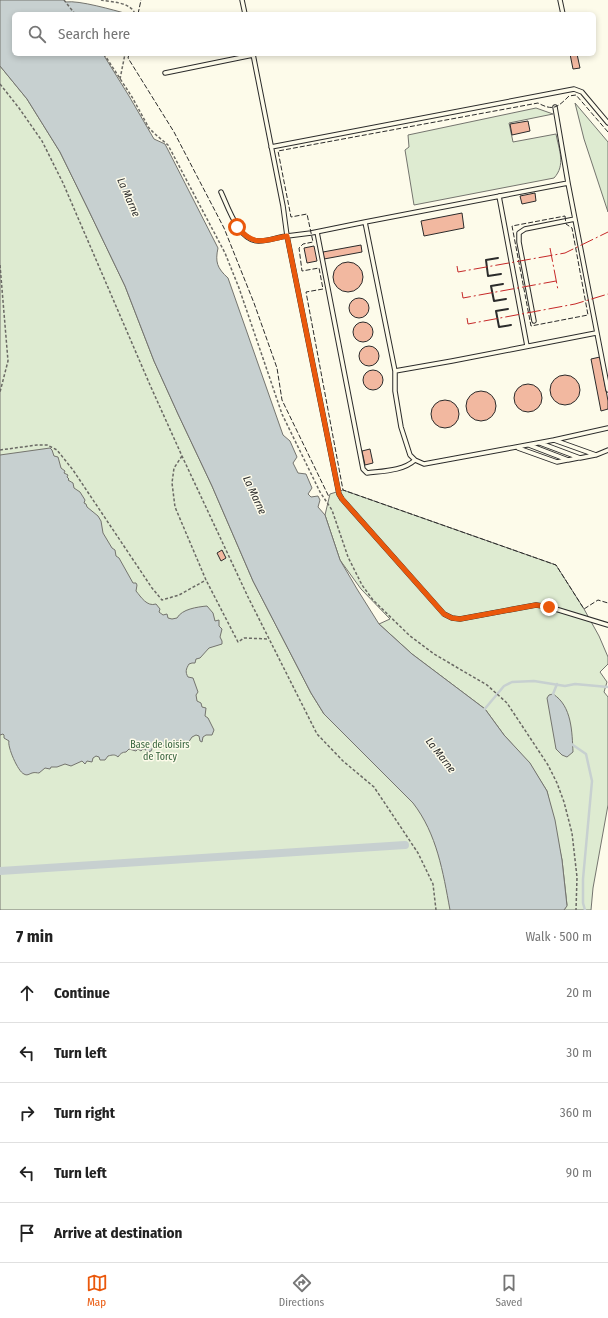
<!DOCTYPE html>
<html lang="en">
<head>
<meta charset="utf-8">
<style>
	body { margin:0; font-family:"Fira Sans Condensed",sans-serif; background:#f2f2f2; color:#222 }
	.stop { position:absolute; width:12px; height:12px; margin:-9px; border:3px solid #ea580c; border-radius:50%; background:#fff }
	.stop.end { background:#ea580c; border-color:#fff; box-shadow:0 1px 4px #0008 }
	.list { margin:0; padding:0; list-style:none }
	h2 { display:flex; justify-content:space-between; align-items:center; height:52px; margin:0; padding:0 16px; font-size:17px }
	h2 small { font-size:13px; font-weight:400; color:#767676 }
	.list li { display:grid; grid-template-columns:26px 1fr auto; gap:12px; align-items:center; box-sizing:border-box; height:60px; padding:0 16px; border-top:1px solid #e0e0e0 }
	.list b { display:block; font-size:15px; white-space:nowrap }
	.list em { font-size:13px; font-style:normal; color:#767676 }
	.icon { flex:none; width:22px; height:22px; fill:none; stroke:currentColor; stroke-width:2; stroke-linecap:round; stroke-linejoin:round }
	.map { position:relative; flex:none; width:608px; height:910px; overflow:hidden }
	.search { position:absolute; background:#fff; box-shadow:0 2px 6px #0003; left:12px; right:12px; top:12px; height:44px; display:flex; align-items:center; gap:10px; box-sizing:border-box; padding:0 14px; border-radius:6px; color:#767676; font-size:15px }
	.sheet { height:352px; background:#fff }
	nav { display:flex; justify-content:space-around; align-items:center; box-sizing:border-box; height:56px; border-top:1px solid #e0e0e0; background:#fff; font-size:11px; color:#767676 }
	nav a { display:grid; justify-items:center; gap:2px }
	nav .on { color:#ea580c }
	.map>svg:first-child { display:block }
</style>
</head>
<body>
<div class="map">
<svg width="608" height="910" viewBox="0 0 608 910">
	<rect width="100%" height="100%" fill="#fdfbea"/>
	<!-- green -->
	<path fill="#deebd1" stroke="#74746e" d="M0 66 27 99 60 152 88 209 125 286 154 361 178 414 212 486 253 581 311 693 324 714 427 816 456 910H0Z
		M575 103 608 142V212L584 139Z
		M536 108 553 114 509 123 513 142 556 134C559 150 566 165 554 178L414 205 405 150 409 147 408 135Z
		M343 490 556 565 584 609 599 636 608 657V664L600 672 607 682 604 692 608 697V805L593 888 591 910H564L567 905 562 860 547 791 530 764 504 735 485 709 412 654 379 624 390 619 361 589 340 560 325 515 330 494Z"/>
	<!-- water -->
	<path fill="#c7d0d0" stroke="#74746e" d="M0 0H64L66 2C79 0 113 10 128 14H14V54H103L129 96 154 139 165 144 218 248C215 262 217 268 228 278L283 435 290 441 297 457 293 463 298 473 306 474 312 488 308 494 311 497 318 496 320 500 318 507 325 515 340 560 357 589 379 624 412 654 485 709 504 735 530 763 547 791 555 820 562 860 567 906 564 910H450C443 872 437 834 413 803L324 714 311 693 253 581 212 486 178 414 154 361 125 286 88 209 60 152 27 99 0 66Z
		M50 448 52 450 54 456 58 457 61 468 65 471 64 473 68 475 67 477 69 479 68 480 73 483 74 488 80 492 85 500 84 503 86 504 87 507 98 516 101 521 103 533 112 548 115 550 116 556 119 558 133 583H136L137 585 136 591C141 597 147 607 156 604L160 609 159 612 163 615 167 614 168 618 172 619 177 618C182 609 197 607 207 606L213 613 215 621 219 620V626L222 629 220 637 222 641V644L209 648 200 658 196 659 195 663H192L189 664C186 669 185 672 188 677L193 678 198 692 196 695 197 701 201 703 202 707 206 708 205 716 208 718 214 730 212 735H206L203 737 202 742 200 741 199 736 196 735 192 737 188 743C181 738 168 741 162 747L159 745 153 747 151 751 147 752 145 749H143L141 751 138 749 136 751 129 749 126 752C122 752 120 754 118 757 115 754 112 755 108 756L105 760H100L99 757 96 756 93 758 92 762 87 761 85 764 82 761 71 766 65 764 57 767H51L50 769 45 768 39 773C37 773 35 772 32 773 29 774 27 776 24 774 18 772 7 746 9 741L4 738V735L3 734 0 735V455Z
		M553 694C572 706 572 732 573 752L567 757 562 755 556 749 547 698 549 695Z"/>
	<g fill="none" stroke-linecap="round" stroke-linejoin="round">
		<!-- stream -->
		<path stroke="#c7d0d0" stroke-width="2.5" d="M554 697 553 694 557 684
			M483 711 504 686 512 682 534 681 565 686 575 684 608 687
			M570 743 586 754 592 781 583 879V903L585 910"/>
		<!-- canal -->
		<path stroke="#c7d0d0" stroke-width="8" d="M0 871 405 845"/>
	</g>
	<!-- building -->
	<path fill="#f2b8a0" stroke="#2b2b2b" d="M570 54H577L580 68 573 69Z
		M528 121 530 131 512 135 510 124Z
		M535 193 536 201 522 204 520 196Z
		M462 213 464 228 424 236 421 221Z
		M361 245 362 252 324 259 323 252Z
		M314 246 317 261 307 263 304 248Z
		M333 277a15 15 0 1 1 30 0a15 15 0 1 1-30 0Z
		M349 308a10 10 0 1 1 20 0a10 10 0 1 1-20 0Z
		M353 332a10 10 0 1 1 20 0a10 10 0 1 1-20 0Z
		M359 356a10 10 0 1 1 20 0a10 10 0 1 1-20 0Z
		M600 357 608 401V409L601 411 591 359Z
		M363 380a10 10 0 1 1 20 0a10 10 0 1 1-20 0Z
		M550 390a15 15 0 1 1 30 0a15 15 0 1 1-30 0Z
		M514 398a14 14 0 1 1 28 0a14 14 0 1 1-28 0Z
		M466 406a15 15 0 1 1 30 0a15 15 0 1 1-30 0Z
		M431 414a14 14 0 1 1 28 0a14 14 0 1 1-28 0Z
		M370 449 373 463 365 465 362 451Z
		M222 550 226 558 221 561 217 553Z"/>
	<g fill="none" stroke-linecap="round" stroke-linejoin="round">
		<defs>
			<path id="service" d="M242 0 245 14
				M560 0 563 14
				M253 54 283 206 287 236 311 233 365 222
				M165 73 253 55
				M555 107 568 183
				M271 147 574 89 582 92 608 123
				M221 192C228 207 239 242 259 241 268 241 278 237 287 236L339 494 342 499 444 614 452 618 460 619 536 605 549 607 608 625
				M499 196 527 346
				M317 232 363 469 367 473C383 471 403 471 415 460
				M534 321 519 242V233L525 229 575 219
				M596 333 452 361 395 371V391L401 427 410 455 415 460 424 464 554 440 596 455 608 450
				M395 371 365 222 568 183 608 390
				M554 440 608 428
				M540 443 580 458 595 455
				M529 445 568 460 578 458
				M518 448 557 462 567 460"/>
		</defs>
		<!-- service casing -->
		<use href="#service" stroke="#2b2b2b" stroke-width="5.5"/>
		<!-- path -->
		<path stroke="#6a6964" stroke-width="1.5" stroke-dasharray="3 2" stroke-linecap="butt" d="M64 0 75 14
			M101 0C111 2 131 2 135 14
			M104 54 132 97 149 128 155 134 168 145 225 253 239 288 282 414 320 492 332 510 348 557 362 585 373 600 410 636 434 654 487 685 507 703 548 765 557 783 564 802 572 833 577 877 576 910
			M120 79 125 54
			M0 84 19 108 42 141 63 183 150 385 182 456 248 597 317 734 343 761 374 787 418 853 433 884 436 910
			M0 265 8 361 0 392
			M0 450 37 445H47L57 450 73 470 152 588 162 600 179 595 206 580
			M182 456 174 468 172 483 175 507 206 580 238 642 244 638 269 639"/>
		<!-- service -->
		<use href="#service" stroke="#fdfbea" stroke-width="3.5"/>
		<!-- fence -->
		<path stroke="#2b2b2b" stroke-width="1" stroke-dasharray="5 2" stroke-linecap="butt" d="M138 14 141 0
			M129 54 128 58 174 132 224 228 254 303 277 368 282 400 329 497
			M608 132 576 95 569 96C557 108 553 111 538 103L278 151 291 217 307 214 313 242 303 244 299 248 302 271 319 268 323 289 306 292 343 490 556 565 584 609 598 600 608 603
			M565 216 566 224 572 228 588 315 531 326 512 226Z"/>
		<!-- wall -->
		<path stroke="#2b2b2b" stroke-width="2" d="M498 258 486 260 488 276 501 274
			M503 284 491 286 494 301 506 299
			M508 309 496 311 499 327 511 325"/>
		<!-- power -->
		<path stroke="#c62828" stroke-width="1" stroke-dasharray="14 3 2 3" stroke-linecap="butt" d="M550 248 558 290
			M457 266 458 272 565 253 608 232
			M462 292 463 298 556 281
			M467 318 468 324 575 304 608 294"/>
	</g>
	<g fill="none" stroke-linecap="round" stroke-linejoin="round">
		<!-- route -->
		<path stroke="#ea580c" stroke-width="5" d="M237 227C255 248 264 240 287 236L339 494 342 499 444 614 452 618 460 619 536 605 549 607"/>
	</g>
	<g text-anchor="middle" stroke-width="3" stroke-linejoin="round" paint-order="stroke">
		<!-- park labels -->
		<g font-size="10" fill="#34623c" stroke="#fdfbea">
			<text x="160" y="748">Base de loisirs<tspan x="160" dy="12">de Torcy</tspan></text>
		</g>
		<!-- water labels -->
		<g font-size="11" font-style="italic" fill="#2b2b2b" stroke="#fdfbea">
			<text transform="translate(129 197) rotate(66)" y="4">La Marne</text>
			<text transform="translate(255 495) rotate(65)" y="4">La Marne</text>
			<text transform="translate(441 755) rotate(52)" y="4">La Marne</text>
		</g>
	</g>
</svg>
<div class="stop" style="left:237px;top:227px"></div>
<div class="stop end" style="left:549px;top:607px"></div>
<div class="search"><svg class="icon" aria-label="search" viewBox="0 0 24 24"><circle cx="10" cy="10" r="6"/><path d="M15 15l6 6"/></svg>Search here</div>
</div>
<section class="sheet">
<h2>7 min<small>Walk · 500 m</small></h2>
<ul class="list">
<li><svg class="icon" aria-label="ahead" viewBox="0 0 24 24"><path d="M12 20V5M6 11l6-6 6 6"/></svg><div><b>Continue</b></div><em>20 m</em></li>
<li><svg class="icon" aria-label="left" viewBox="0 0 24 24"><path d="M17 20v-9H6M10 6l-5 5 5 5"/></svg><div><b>Turn left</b></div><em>30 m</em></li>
<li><svg class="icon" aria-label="right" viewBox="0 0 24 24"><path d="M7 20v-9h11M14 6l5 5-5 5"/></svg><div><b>Turn right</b></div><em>360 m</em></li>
<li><svg class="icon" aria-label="left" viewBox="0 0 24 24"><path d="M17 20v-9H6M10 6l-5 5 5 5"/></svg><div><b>Turn left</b></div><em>90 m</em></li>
<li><svg class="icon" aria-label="arrive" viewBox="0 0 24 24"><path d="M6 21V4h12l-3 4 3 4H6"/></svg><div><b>Arrive at destination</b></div></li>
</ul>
</section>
<nav>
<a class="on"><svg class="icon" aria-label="map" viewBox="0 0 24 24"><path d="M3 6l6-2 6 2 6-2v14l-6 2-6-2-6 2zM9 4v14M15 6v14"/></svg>Map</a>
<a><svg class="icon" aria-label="directions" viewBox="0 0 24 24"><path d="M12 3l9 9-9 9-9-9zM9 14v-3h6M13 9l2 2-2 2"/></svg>Directions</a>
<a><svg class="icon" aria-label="saved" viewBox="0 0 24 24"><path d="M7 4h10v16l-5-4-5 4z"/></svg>Saved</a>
</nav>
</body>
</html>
